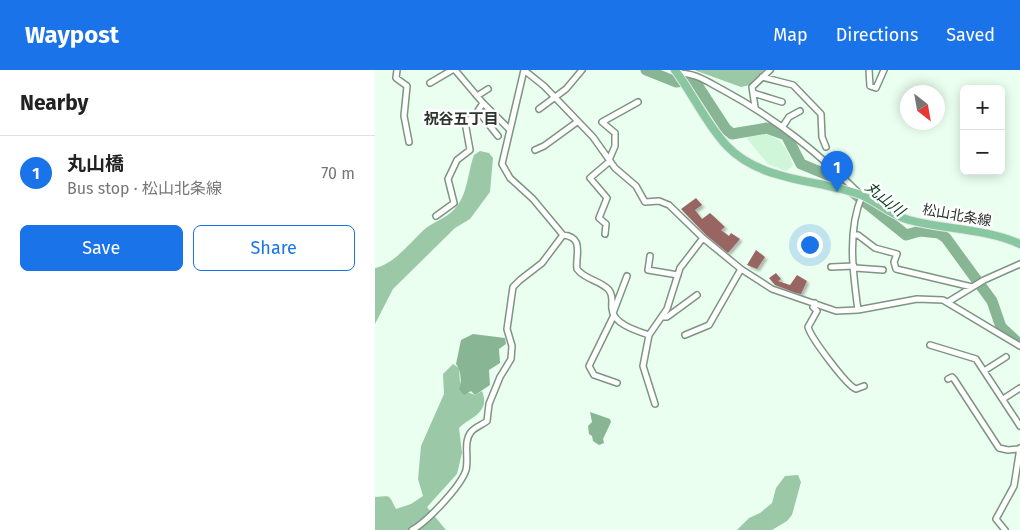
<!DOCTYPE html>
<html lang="en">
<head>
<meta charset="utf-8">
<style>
	body { margin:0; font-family:"Fira Sans","Noto Sans JP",sans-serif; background:#f2f2f2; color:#222 }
	.controls { position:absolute; right:15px; top:15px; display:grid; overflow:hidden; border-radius:8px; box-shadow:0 2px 12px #0003 }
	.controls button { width:45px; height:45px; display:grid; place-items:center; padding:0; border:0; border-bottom:1px solid #e0e0e0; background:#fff; color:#222; font:25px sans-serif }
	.compass { position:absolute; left:525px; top:15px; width:45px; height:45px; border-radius:50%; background:#fff; box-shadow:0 2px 12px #0003; rotate:149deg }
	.you { position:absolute; left:434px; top:174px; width:18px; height:18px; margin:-12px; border:4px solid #fff; border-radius:50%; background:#1a73e8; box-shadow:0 0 0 8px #1a73e833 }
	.badge { display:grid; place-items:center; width:32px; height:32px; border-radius:50%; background:#1a73e8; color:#fff; font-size:16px; font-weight:700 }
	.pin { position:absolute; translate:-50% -41px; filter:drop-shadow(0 1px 2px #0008) }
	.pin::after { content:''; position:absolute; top:26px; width:18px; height:15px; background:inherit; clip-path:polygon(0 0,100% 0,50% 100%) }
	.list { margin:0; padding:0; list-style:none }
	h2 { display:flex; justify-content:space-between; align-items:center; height:65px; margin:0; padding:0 20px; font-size:21px }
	h2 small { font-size:16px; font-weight:400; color:#767676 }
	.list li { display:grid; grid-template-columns:32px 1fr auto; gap:15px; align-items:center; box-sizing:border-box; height:75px; padding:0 20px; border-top:1px solid #e0e0e0 }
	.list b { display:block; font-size:19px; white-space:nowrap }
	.list p { margin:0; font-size:16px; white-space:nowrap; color:#767676 }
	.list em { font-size:16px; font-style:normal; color:#767676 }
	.actions { display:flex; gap:10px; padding:15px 20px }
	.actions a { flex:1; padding:11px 0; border:1px solid #1a73e8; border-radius:8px; text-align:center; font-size:18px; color:#1a73e8 }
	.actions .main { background:#1a73e8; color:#fff }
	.map { position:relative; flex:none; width:645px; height:460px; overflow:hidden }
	header { display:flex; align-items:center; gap:30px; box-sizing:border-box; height:70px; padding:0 25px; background:#1a73e8; color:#fff }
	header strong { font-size:24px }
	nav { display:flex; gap:28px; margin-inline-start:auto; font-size:18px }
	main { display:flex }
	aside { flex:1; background:#fff }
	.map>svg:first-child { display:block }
</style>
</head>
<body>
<header>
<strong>Waypost</strong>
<nav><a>Map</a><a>Directions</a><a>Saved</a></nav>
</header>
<main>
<aside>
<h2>Nearby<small></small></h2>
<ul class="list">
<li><span class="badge">1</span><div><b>丸山橋</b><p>Bus stop · 松山北条線</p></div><em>70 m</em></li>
</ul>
<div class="actions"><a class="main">Save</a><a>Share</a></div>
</aside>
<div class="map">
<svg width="645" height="460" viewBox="0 0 645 460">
	<defs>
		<filter id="shadow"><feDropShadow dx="2.5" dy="2.5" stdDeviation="1" flood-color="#0004"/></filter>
	</defs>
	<rect width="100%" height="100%" fill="#eaffef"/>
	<!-- green -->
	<path fill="#cff6d9" d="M388 62C407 69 412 77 418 96L411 101 393 94 373 70 371 63Z"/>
	<!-- forest -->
	<path fill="#9bc9a7" d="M319 0H389L375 15 366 17Z
		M105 81 114 83 118 88 115 122 95 149 80 158 18 219 0 254V198C20 194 36 171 51 158 62 150 74 147 82 136 93 122 93 101 99 85Z
		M78 294 84 298 85 313 92 322 100 325 107 321C116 343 95 347 84 358L87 383 82 404 52 437 71 460H0V427C17 426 13 424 21 439L36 434 48 426 43 409 46 376 69 324 68 304Z
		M423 405 426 412 417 445 412 451 397 460H362L374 448 385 443 397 433 401 418 410 406Z"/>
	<!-- water -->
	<path fill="#88b594" d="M98 264 130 268 131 274 124 279 125 293 114 300 115 315 100 325 96 321 89 325 84 319C87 313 86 300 81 294L86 270Z
		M215 342 235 349 236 352 228 369 229 373 224 375 218 371 217 366 214 364 213 356 217 352Z"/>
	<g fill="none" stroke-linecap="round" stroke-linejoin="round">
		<!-- river -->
		<path stroke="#88b594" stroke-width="11" d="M271 0 301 12 319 10 351 59 357 64 392 58 411 65 426 94 460 108 531 165 545 161 564 163 571 168 617 231 626 257 640 270"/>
	</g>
	<!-- building -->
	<path fill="#996564" filter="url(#shadow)" d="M321 128 327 135 320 140 327 149 335 143 350 157 346 160 354 166 356 163 365 169 353 183 331 165 306 139Z
		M381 180 390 187 382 199 372 195Z
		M401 203 406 209 403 211 415 215 422 205 432 211 426 224 421 223 400 215 394 208Z"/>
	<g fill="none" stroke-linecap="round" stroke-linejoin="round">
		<defs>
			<path id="street" d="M22 0 21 8 32 16 29 46 34 72
				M80 0 108 33 134 59
				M149 0 169 16 218 67 240 98 261 116 270 132 284 131 294 135 328 168 366 199 397 219 461 241 483 240 542 229 568 230 645 276
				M149 0 127 94 135 108 158 129 188 165C210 167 200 186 202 199 210 210 225 210 234 220 239 227 236 232 237 239 238 254 262 261 274 265L292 239 305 198 328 168
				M494 0 495 16 501 18 509 0
				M302 3C321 3 331 11 348 20 402 49 443 83 487 126 472 160 478 204 483 240
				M387 7 418 15 446 44 447 67 451 77
				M55 13 77 0
				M378 23 407 32
				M102 26 113 19
				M380 37 377 17 395 0
				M164 39 191 19 207 0
				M103 41 123 66
				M408 56 414 47 425 41
				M160 80 169 76 202 52
				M234 90 240 76V63L227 52 263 32
				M61 146 79 133 73 109 82 90 95 80 90 52 99 47 108 33
				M230 164 231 154 224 148 232 128 215 108 235 91
				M478 165H483L500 178 522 184 519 192 521 199 597 217
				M275 186 273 200 303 205
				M456 197 479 196
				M480 198 508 200
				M573 232 609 210 645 194
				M440 233 438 237 442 241 433 257C436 268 472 316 481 319L489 316
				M238 243 252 206
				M239 245 214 296 219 305 242 313
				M287 247H292L322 225
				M274 265 268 296 280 334
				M310 265 334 255 366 199
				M555 275 601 289 645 356
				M609 301 631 287
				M573 309 577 307 579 309 624 378 633 380 644 379
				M628 329 645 318
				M37 460C52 452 86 416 91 400 94 388 88 372 96 362 100 357 107 355 112 351L114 334 125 307 136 289 137 276 132 259 138 217 145 210 167 193 188 165
				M630 460 621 449 639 416 645 378"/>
			<path id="primary" d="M300 0C318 24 331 54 352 76 386 112 443 109 486 125 503 132 516 145 534 150 571 160 609 158 645 174"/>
		</defs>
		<!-- street casing -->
		<use href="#street" stroke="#7e9583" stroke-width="8"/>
		<!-- primary casing -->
		<use href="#primary" stroke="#e6e7e6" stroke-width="10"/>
		<!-- street -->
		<use href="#street" stroke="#fff" stroke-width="5"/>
		<!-- primary -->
		<use href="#primary" stroke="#88c7a0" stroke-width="8"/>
	</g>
	<g text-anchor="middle" stroke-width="5" stroke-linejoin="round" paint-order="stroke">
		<!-- street labels -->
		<g font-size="14" fill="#2b352d" stroke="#fff">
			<text transform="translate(582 145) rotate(10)" y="5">松山北条線</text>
		</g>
		<!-- neighbourhood labels -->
		<g font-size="15" font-weight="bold" fill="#2b352d" stroke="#fff">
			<text x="86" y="54">祝谷五丁目</text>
		</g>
		<!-- water labels -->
		<g font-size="15" font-style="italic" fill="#0c4222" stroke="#fff">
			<text transform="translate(510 129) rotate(39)" y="5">丸山川</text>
		</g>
	</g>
</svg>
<div class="controls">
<button>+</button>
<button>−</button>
</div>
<svg class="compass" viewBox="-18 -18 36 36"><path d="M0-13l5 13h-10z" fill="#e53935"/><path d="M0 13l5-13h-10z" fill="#767676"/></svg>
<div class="you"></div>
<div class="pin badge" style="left:462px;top:122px">1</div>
</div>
</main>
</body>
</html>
